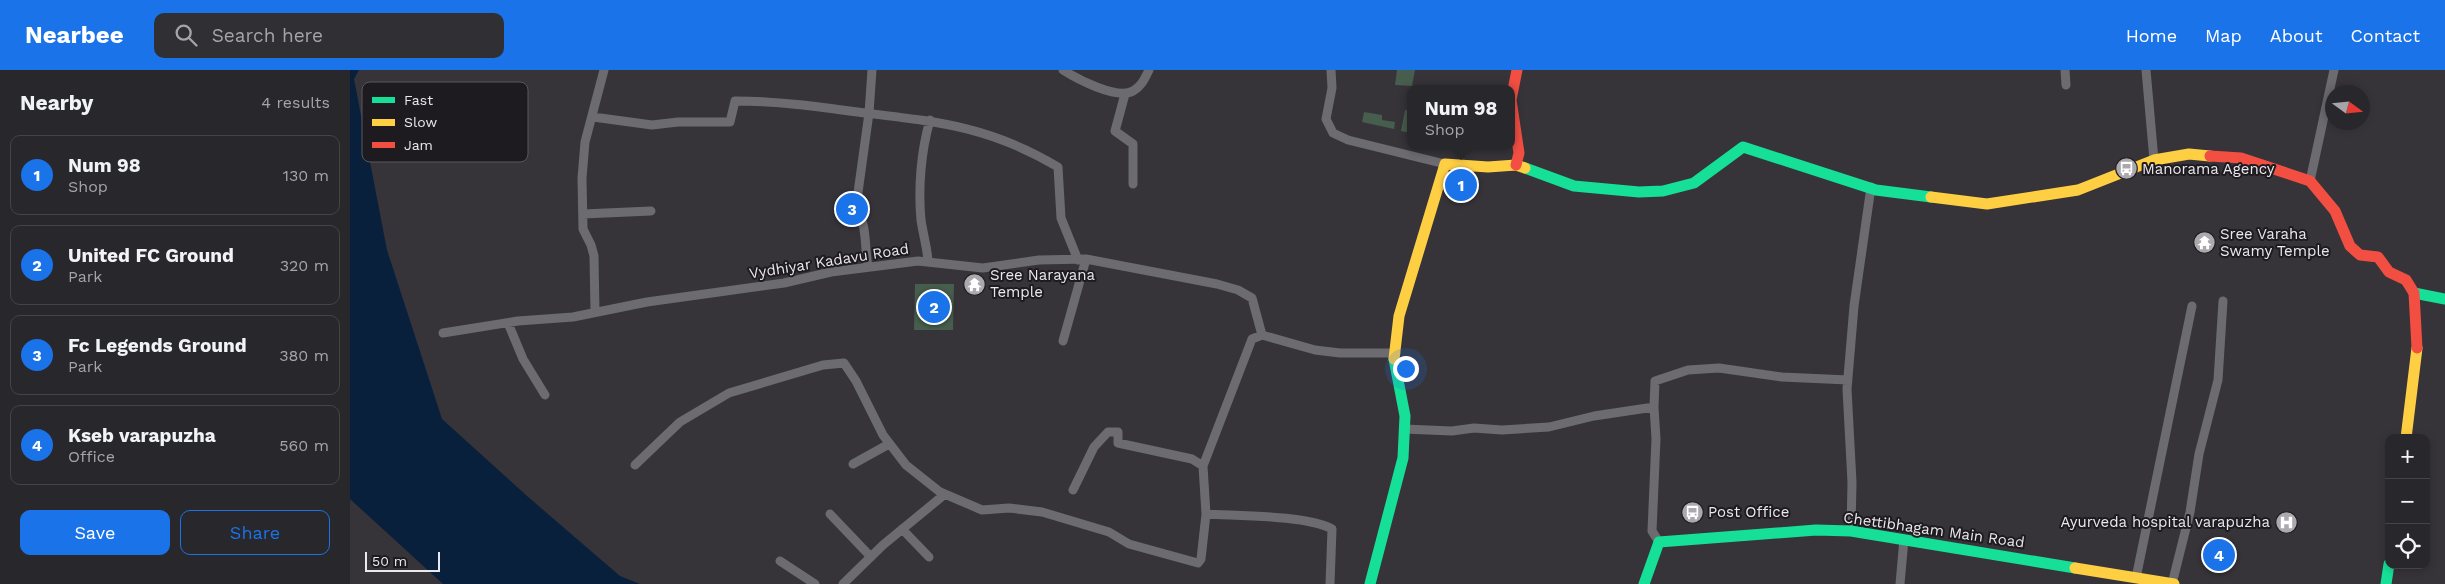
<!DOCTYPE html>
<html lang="en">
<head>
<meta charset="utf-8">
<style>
	body { margin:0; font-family:"Work Sans",sans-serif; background:#302f33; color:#f1f3f6 }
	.controls { position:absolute; right:15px; bottom:15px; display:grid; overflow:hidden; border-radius:10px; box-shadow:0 2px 8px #0003 }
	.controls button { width:45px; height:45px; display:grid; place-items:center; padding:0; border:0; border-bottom:1px solid #444447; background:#28272b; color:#f1f3f6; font:25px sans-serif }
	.compass { position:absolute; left:1975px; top:15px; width:45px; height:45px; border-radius:50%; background:#28272b; box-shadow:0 2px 8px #0003; rotate:105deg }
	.scale { position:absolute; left:15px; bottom:12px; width:75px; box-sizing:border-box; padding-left:5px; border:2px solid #eae7ed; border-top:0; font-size:14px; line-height:18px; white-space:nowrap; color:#eae7ed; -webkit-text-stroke:4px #1d1b1f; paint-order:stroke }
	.you { position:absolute; left:1055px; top:298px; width:18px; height:18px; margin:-12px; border:4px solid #fff; border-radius:50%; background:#1a73e8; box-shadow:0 0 0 8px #1a73e833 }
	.badge { display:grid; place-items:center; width:32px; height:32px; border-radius:50%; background:#1a73e8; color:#fff; font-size:16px; font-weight:700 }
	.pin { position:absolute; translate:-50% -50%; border:2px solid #fff; box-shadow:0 1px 5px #0006 }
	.popup { position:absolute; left:1057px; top:15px; width:108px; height:65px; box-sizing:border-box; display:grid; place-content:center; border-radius:10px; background:#28272b; filter:drop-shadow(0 1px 4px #0005); font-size:16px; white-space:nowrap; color:#a5a5a9 }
	.popup b { font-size:19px; color:#f1f3f6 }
	.popup::after { content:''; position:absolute; left:50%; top:100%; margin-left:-10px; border:10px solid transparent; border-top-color:#28272b }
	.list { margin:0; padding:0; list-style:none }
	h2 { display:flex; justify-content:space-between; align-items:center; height:65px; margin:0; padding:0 20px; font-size:21px }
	h2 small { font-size:16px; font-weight:400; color:#a5a5a9 }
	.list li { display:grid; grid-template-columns:32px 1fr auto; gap:15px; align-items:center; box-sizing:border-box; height:80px; margin:0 10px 10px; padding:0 10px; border:1px solid #444447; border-radius:10px }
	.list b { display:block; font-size:19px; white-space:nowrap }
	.list p { margin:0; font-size:16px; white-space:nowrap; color:#a5a5a9 }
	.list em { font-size:16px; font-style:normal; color:#a5a5a9 }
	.actions { display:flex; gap:10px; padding:15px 20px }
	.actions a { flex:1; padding:11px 0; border:1px solid #1a73e8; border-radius:10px; text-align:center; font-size:18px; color:#1a73e8 }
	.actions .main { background:#1a73e8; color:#fff }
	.icon { flex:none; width:28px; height:28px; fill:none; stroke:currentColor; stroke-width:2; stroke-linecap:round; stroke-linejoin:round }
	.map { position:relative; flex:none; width:2095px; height:514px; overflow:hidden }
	header { display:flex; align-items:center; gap:30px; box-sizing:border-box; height:70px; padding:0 25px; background:#1a73e8; color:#fff }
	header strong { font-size:24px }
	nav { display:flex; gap:28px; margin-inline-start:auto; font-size:18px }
	.search { width:350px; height:45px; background:#302f33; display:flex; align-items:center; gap:12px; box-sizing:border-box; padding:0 18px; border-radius:10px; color:#a5a5a9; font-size:19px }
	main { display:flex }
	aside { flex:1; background:#28272b }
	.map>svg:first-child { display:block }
</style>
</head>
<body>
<header>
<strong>Nearbee</strong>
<div class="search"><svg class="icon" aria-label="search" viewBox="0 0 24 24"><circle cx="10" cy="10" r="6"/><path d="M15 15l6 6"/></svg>Search here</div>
<nav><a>Home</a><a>Map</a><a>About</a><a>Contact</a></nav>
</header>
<main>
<aside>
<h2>Nearby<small>4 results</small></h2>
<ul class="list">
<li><span class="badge">1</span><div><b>Num 98</b><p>Shop</p></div><em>130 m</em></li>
<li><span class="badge">2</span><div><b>United FC Ground</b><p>Park</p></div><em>320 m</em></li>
<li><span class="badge">3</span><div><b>Fc Legends Ground</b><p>Park</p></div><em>380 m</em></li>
<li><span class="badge">4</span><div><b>Kseb varapuzha</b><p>Office</p></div><em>560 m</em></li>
</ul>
<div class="actions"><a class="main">Save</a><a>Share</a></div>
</aside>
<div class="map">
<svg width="2095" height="514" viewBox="0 0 2095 514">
	<rect width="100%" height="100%" fill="#363439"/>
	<!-- green -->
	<path fill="#475d4d" d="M1047 0H1065L1062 16 1045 15Z
		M1055 40 1061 41V63L1051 61Z
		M1014 42 1032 45V50L1045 52 1044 59 1012 52Z
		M565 214H604L603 260H564Z"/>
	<!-- water -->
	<path fill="#09203c" d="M0 0H9L4 9 37 180 92 349 177 426 270 506 290 514H93L0 429Z"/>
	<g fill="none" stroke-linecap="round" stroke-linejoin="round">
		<!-- street -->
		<path stroke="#6c6b6f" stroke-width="9" d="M713 0C727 9 767 30 783 21 792 16 795 8 799 0
			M981 0 982 18 976 49 983 63 998 70 1095 94
			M1715 0 1716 15
			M1796 0 1804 90
			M775 24 765 61 783 74V114
			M243 47 302 55 328 52H380L385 31C429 31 471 37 515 43 590 52 641 57 708 97L711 148 728 190
			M1960 111 1984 0
			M233 144 301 141
			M578 191C577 177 573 164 571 150 568 118 571 81 580 50
			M518 197C514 176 518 157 506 137L519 43 522 0
			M245 242 244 186 241 175 233 159 232 108 235 72 254 0
			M158 253 173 289 195 325
			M93 263 168 251 223 247 297 232 434 213 481 202 568 191 633 198 689 190 736 189 867 214 888 220 902 228 912 265 965 280 990 283H1046
			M713 271 736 189
			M1304 337 1305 311 1338 300 1369 298 1432 307 1498 310
			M1054 359 1102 361 1124 358 1152 360 1199 357 1244 346 1304 337 1306 369 1302 461 1309 472
			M503 394 539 374
			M285 395 330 352 379 323 473 295 494 293 506 311 533 365 556 395 590 422 632 440 659 438 692 442 759 462 779 474 848 493 851 489 856 444C888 446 956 445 982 459L980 514
			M853 396 902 269 912 265
			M723 420 744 377 758 362H768V373L842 389 853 396 856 444
			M480 444 521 487
			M552 459 579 487
			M1501 461 1502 412 1497 319 1504 236 1521 117
			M430 491 465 514
			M1786 508 1842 236
			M493 514 533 475 595 424
			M1550 514 1554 469
			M1822 514 1840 442 1849 384 1868 310 1873 231"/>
		<!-- fast -->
		<path stroke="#16e098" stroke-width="11" d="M1175 98 1224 116 1289 122 1313 121 1344 113 1393 77 1526 120 1581 127
			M2064 223 2095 229
			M1020 514 1053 388 1055 346 1044 289
			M1294 514 1309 472 1466 460 1501 461 1725 498
			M2036 514 2039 494"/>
		<!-- slow -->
		<path stroke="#ffcf43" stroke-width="11" d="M1581 127 1637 134 1728 120 1804 90 1839 84 1860 86
			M1044 289 1049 246 1095 94 1138 97 1166 95 1175 98
			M2056 368 2067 278
			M1725 498 1824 514"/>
		<!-- jam -->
		<path stroke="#f24e42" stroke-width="11" d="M1860 86 1891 88 1960 111 1985 141 2000 176 2010 185 2028 187 2039 202 2056 210 2064 223 2067 278
			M1166 95 1169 83 1161 30 1167 0"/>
	</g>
	<!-- icons -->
	<defs>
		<symbol id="bus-disc" viewBox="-11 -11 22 22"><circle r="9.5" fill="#aba8ae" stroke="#1d1b1f"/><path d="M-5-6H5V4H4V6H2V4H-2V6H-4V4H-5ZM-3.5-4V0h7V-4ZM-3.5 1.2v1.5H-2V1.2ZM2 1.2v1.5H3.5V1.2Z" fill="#fff"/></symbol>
		<symbol id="temple-disc" viewBox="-11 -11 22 22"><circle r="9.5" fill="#aba8ae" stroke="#1d1b1f"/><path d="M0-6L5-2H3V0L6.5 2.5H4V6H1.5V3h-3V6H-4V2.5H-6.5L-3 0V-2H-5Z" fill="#fff"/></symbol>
		<symbol id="hospital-disc" viewBox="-11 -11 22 22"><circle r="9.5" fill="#aba8ae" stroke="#1d1b1f"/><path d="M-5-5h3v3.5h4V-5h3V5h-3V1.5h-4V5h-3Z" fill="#fff"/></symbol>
	</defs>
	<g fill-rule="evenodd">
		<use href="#bus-disc" x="1764" y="86" width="25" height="25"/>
		<use href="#temple-disc" x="1842" y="160" width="25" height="25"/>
		<use href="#temple-disc" x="612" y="202" width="25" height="25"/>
		<use href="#bus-disc" x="1330" y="430" width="25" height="25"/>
		<use href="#hospital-disc" x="1924" y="440" width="25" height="25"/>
	</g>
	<g text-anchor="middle" stroke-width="4" stroke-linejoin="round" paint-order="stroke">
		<!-- poi labels -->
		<g font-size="15" fill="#eae7ed" stroke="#1d1b1f" text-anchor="start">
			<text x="1792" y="104">Manorama Agency</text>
			<text x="1870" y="169">Sree Varaha<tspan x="1870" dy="17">Swamy Temple</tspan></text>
			<text x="640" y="210">Sree Narayana<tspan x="640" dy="17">Temple</tspan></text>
			<text x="1358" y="447">Post Office</text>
			<text x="1920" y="457" text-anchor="end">Ayurveda hospital varapuzha</text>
		</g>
		<!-- street labels -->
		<g font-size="15" fill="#eae7ed" stroke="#1d1b1f">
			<text transform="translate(479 191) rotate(-9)" y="5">Vydhiyar Kadavu Road</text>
			<text transform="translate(1584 460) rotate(8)" y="5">Chettibhagam Main Road</text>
		</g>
	</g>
	<!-- legend -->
	<rect x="12" y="12" width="166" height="80" rx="8" fill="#1d1b1f" stroke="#5a585d" stroke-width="1"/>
	<rect x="22" y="27" width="23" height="6" fill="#16e098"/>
	<rect x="22" y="49" width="23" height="7" fill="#ffcf43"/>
	<rect x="22" y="72" width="23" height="6" fill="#f24e42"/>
	<g font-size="14" fill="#eae7ed">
		<text x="54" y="35">Fast</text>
		<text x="54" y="57">Slow</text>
		<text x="54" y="80">Jam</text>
	</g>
</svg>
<div class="controls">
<button>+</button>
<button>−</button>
<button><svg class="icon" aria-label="locate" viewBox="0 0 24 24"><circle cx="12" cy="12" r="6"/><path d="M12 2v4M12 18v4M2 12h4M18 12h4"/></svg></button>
</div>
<svg class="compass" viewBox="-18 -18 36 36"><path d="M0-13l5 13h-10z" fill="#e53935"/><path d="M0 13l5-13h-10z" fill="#a5a5a9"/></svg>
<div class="scale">50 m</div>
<div class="you"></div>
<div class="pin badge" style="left:1111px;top:115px">1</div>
<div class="popup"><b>Num 98</b>Shop</div>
<div class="pin badge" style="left:584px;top:237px">2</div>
<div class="pin badge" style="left:502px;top:139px">3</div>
<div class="pin badge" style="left:1869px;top:485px">4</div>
</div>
</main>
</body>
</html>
